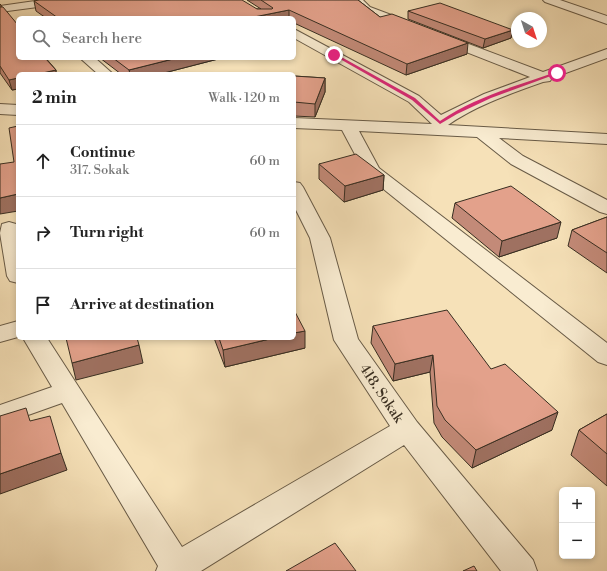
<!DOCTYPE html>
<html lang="en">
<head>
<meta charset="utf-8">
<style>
	body { margin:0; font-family:"Libre Bodoni",serif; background:#f2f2f2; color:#222 }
	.controls { position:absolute; right:12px; bottom:12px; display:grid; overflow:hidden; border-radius:6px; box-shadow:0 2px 6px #0003 }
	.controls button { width:36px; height:36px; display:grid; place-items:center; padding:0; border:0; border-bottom:1px solid #e0e0e0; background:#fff; color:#222; font:20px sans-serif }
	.compass { position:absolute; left:511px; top:12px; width:36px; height:36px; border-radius:50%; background:#fff; box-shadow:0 2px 6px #0003; rotate:141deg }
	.stop { position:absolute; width:12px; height:12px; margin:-9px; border:3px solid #db2777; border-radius:50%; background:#fff }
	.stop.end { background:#db2777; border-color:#fff; box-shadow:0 1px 4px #0008 }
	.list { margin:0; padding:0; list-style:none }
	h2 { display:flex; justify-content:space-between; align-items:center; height:52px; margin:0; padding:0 16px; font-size:17px }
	h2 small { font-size:13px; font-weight:400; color:#767676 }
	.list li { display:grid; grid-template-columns:26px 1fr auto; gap:12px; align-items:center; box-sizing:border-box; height:72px; padding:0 16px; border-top:1px solid #e0e0e0 }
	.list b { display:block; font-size:15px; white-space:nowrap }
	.list p { margin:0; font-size:13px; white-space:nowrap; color:#767676 }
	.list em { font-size:13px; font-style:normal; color:#767676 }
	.icon { flex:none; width:22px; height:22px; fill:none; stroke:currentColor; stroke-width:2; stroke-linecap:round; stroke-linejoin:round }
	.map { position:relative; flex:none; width:607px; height:571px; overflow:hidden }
	.search { position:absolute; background:#fff; box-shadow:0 2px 6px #0003; left:16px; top:16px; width:280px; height:44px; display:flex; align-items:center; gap:10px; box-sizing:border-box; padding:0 14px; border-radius:6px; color:#767676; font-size:15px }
	.panel { position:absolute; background:#fff; box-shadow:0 2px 6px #0003; left:16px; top:72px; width:280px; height:268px; border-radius:6px }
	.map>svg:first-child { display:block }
</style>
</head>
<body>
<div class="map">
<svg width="607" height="571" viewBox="0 0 607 571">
	<rect width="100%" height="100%" fill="#f6e1b8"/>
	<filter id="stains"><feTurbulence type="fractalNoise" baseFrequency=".005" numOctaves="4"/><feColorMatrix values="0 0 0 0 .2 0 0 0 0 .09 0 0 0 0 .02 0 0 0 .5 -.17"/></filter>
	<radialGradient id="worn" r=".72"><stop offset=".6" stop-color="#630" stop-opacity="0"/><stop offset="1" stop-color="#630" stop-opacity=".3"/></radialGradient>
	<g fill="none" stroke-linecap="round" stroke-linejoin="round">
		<defs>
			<path id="minor" d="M42 0H74L68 3 0 12V6Z
				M350 0H363L370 7 543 72 607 49V58L552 78 550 81 543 82C510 94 477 105 448 125L607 134V144L499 138 523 156 607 200V214L600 212 511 164 477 137 359 131 379 168 607 343V365L598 362 366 175 342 130 294 128V118L432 124 409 102 294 38V29L419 96 441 115 484 94 530 77 362 11Z
				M543 0H560L607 16V24L545 2Z
				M80 58H95L113 74H98Z
				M0 104 18 105V115L0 114Z
				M294 182 300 183 303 187 330 238 358 339 417 422 533 560 537 571H501L404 445 201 571H156L158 566 62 403 0 425V405L52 387 23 338H47L182 547 390 426 334 340 310 238 294 206Z
				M9 222 16 224 18 227V283L10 281 7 276 0 233 2 224Z
				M18 321V337L0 342V326Z"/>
		</defs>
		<!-- minor casing -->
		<use href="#minor" stroke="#685b47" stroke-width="2"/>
		<!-- minor -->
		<use href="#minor" fill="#f9ecd1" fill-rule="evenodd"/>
	</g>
	<!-- wall -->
	<path fill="#c38a78" stroke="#382e21" d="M247 0H358L380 17 467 54 406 75 294 23V18H46L36 11 34 1 261 9Z
		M0 4 1 5 2 7 56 70V74H18V89L12 90 0 73Z
		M408 11 513 30 511 38 483 48 408 19Z
		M100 58H222L160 74H121Z
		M294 76 325 78V92L315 117 294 116Z
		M319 164 384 175 383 190 344 202 319 179Z
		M455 203 557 238 499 257 452 218Z
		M607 217V273L568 246 572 230Z
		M373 326 491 369 552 430 472 468 442 437 434 423 430 372 393 381 371 343Z
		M214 338H294L305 348 225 367Z
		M607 414V486L571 455 579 430Z"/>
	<!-- shaded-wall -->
	<path fill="#9f7161" stroke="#382e21" d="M289 10V18H249Z
		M513 30 511 38 483 48 485 39Z
		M468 43 467 54 406 75 407 64Z
		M177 58H222L160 74H130L129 70Z
		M56 70V74H38Z
		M18 78V89L12 90 9 80Z
		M325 78V92L315 117V104Z
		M384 175 383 190 344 202 345 186Z
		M18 194V211L0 214V198Z
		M561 222 557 238 499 257 502 241Z
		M305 331V348L225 367 223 350 274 338H294V333Z
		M139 345 143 363 76 380 72 363Z
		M433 355 430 372 393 381 395 364Z
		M558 412 552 430 472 468 476 450Z
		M61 453 67 470 0 494V474Z"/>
	<!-- building -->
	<path fill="#e3a18b" stroke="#382e21" d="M39 0H242L257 9H272L273 8 261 0H358L380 17 392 14 468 43 407 64 289 10 249 18H58L34 1Z
		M440 3 513 30 485 39 408 11Z
		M0 7H3L18 25V58H45L56 70 38 74H18V78L9 80 0 66Z
		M113 58H177L129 70Z
		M244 73 259 74H244Z
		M294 76 325 78 315 104 294 102Z
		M18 126V194L0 198V164L14 162 9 128Z
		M356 154 384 175 345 186 319 164Z
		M511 186 561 222 502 241 455 203Z
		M607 217V253L572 230Z
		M294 310 305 331 294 333Z
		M447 310 491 369 505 364 558 412 476 450 445 420 437 406 433 355 395 364 373 326Z
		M66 338H137L139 345 72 363Z
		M219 338H274L223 350Z
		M26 408 30 421 50 416 61 453 0 474V416Z
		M607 414V454L579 430Z
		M335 543 356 571H286Z
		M474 566 477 571H463Z"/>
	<!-- route -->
	<path fill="#db2777" d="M336 54 415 98 440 121C475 97 516 86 556 72L559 73 491 98 457 114 440 124 412 100 333 55Z"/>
	<g text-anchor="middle" stroke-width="3.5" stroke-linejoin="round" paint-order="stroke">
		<!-- street labels -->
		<g font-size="14" fill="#382e21" stroke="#f9ecd1">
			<text transform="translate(382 393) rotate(56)" y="5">418. Sokak</text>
		</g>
	</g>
	<rect width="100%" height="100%" filter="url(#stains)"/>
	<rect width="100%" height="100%" fill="url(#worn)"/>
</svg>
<div class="controls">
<button>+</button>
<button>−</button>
</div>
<svg class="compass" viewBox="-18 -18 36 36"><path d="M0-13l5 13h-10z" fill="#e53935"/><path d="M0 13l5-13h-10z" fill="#767676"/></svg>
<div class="stop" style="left:557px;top:73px"></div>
<div class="stop end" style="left:334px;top:55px"></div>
<div class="search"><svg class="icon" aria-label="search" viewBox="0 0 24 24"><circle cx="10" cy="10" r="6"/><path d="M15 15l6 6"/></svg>Search here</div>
<section class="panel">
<h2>2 min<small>Walk · 120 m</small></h2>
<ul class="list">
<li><svg class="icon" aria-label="ahead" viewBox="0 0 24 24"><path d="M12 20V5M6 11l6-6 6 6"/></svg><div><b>Continue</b><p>317. Sokak</p></div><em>60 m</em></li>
<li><svg class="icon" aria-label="right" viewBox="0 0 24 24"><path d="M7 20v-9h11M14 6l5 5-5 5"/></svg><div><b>Turn right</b></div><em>60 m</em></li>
<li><svg class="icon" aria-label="arrive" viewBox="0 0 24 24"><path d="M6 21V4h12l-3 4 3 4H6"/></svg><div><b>Arrive at destination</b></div></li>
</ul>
</section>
</div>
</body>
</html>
